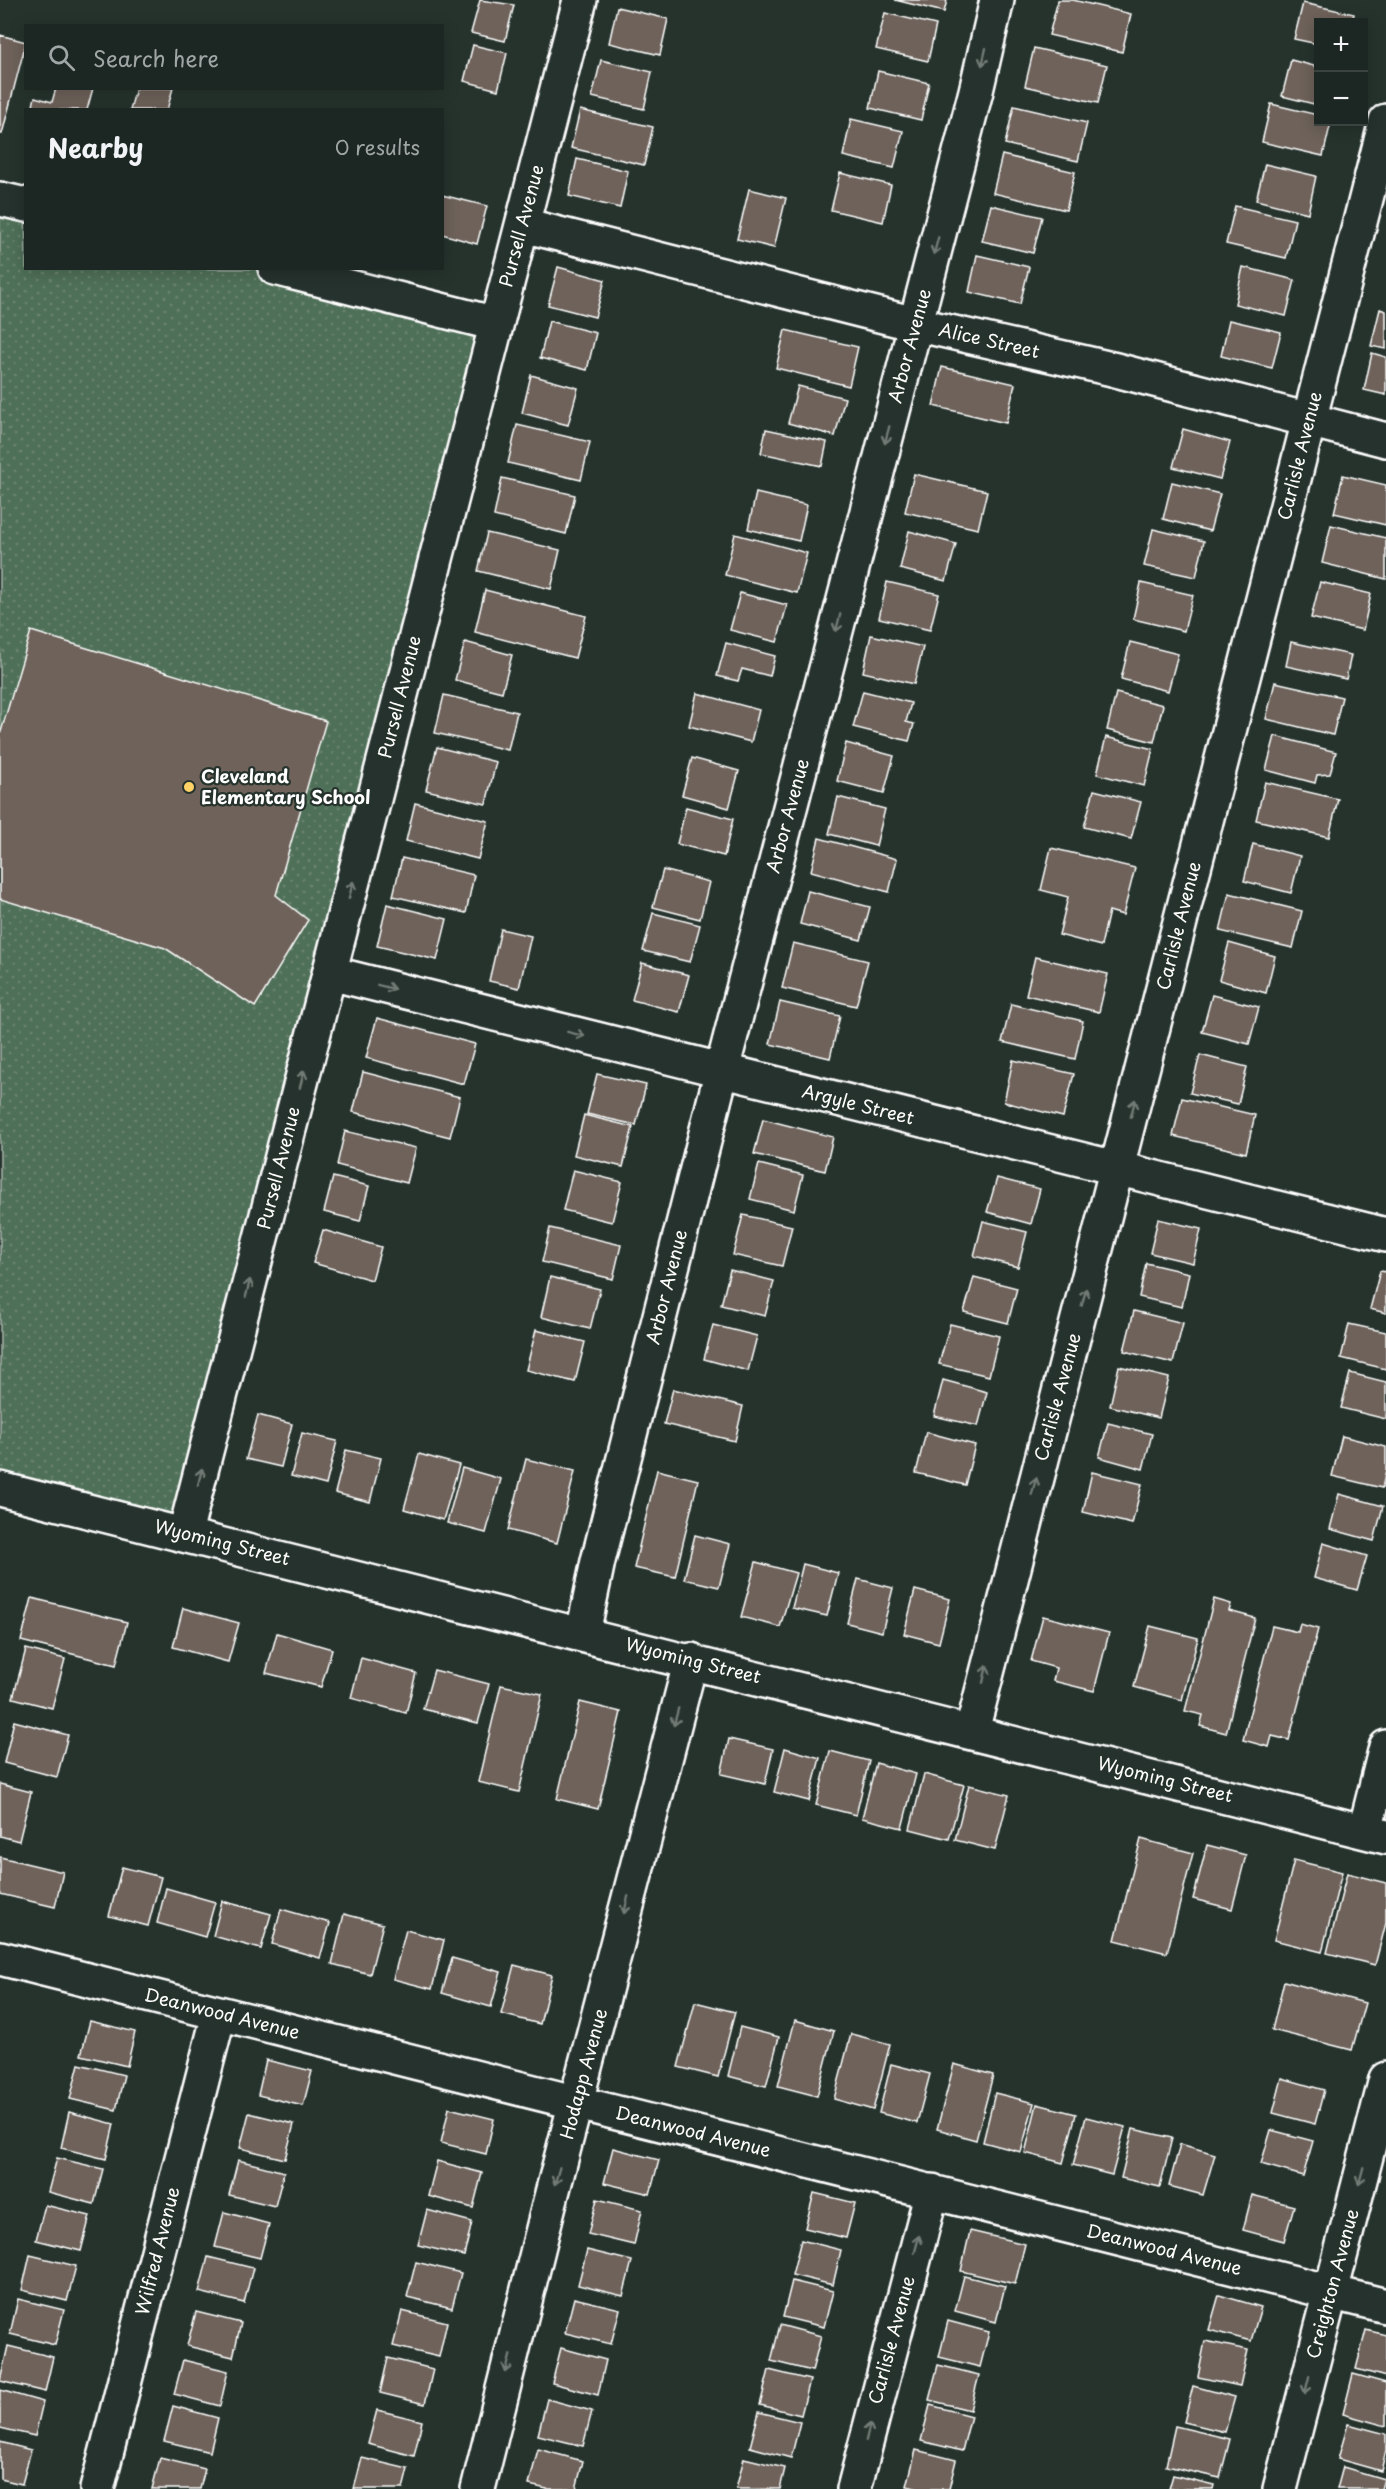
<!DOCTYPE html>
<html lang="en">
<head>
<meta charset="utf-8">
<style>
	body { margin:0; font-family:"Playpen Sans",sans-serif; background:#252e2a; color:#f1f3f6 }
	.controls { position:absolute; right:18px; top:18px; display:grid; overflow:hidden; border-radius:0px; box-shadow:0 3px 15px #0003 }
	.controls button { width:54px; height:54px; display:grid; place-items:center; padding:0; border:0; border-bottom:2px solid #3a4340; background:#1c2622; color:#f1f3f6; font:30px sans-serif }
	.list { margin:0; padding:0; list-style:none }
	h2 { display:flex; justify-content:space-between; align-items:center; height:78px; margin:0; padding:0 24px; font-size:26px }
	h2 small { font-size:20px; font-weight:400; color:#a0a5a5 }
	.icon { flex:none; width:33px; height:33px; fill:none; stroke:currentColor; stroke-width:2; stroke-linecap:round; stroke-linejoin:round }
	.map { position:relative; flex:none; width:1386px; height:2489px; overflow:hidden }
	.search { position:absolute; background:#1c2622; box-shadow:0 3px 15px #0003; left:24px; top:24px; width:420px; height:66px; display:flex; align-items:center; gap:15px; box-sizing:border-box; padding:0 21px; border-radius:0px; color:#a0a5a5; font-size:22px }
	.panel { position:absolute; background:#1c2622; box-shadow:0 3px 15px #0003; left:24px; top:108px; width:420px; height:162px; border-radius:0px }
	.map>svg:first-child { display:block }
</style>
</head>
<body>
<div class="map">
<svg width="1386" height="2489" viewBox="0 0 1386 2489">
	<defs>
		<pattern id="park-dots" width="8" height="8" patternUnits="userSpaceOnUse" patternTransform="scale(1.5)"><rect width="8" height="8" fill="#506f58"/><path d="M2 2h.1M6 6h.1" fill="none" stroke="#6a8571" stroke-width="1.8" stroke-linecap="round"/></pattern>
	</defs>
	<rect width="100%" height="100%" fill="#26332d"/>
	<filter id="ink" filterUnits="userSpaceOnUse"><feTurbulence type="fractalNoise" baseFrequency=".0167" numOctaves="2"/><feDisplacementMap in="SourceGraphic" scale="12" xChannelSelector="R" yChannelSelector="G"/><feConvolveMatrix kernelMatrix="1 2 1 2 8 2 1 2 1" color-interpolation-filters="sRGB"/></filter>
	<g filter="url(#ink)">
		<!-- park -->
		<path fill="url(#park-dots)" stroke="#a8b7ac" stroke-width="1.5" d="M0 199 25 205 26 268 275 269 496 324 185 1533 0 1489Z"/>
		<!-- building -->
		<path fill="#6e625a" stroke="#fff" stroke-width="1.5" d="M480 0 514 5 505 41 471 33Z
			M895 0H947L944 12Z
			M1058 0H1073L1131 14 1122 52 1049 35Z
			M1303 3 1354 14 1352 22H1318V44L1294 39Z
			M617 7 668 19 660 55 609 43Z
			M885 13 936 25 928 61 876 49Z
			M0 35 26 42 2 134H0Z
			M473 45 507 53 498 90 464 81Z
			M1034 48 1107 65 1098 103 1025 86Z
			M601 60 652 72 644 109 592 97Z
			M1291 60 1318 67V105L1282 96Z
			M878 71 929 83 921 120 870 108Z
			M56 88H93L87 110H32L35 97 52 102Z
			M136 88H173L167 110H130Z
			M1271 104 1318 115V122H1331L1323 156 1262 142Z
			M1014 106 1087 123 1078 161 1005 144Z
			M580 110 653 127 644 165 571 148Z
			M851 119 903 131 894 168 843 156Z
			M1002 155 1075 172 1066 210 993 193Z
			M577 159 628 171 620 208 569 196Z
			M1265 164 1316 176 1308 213 1256 200Z
			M840 173 891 185 883 222 831 210Z
			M749 189 786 198 774 248 737 239Z
			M442 195 487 206 477 244 442 234Z
			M991 205 1042 217 1033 253 982 241Z
			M1235 206 1295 220 1286 258 1226 244Z
			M977 255 1029 267 1020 304 969 292Z
			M558 267 605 280 595 317 548 305Z
			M1243 267 1295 280 1286 316 1235 304Z
			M1380 309 1386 311V349L1371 346Z
			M1229 320 1281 332 1272 368 1221 356Z
			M549 321 596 333 587 370 540 358Z
			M785 330 858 347 849 386 776 368Z
			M1372 353 1386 357V395L1364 390Z
			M942 367 1015 384 1006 423 933 406Z
			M531 375 578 388 568 425 522 413Z
			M798 386 845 398 835 436 788 423Z
			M517 425 590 442 581 480 508 463Z
			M766 429 827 442 822 466 761 453Z
			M1183 429 1230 442 1220 479 1173 467Z
			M914 474 987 491 978 529 905 512Z
			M1343 475 1386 485V525L1334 513Z
			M502 478 575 495 566 534 494 516Z
			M1172 482 1220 494 1210 531 1163 519Z
			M756 493 807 505 799 541 748 529Z
			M1331 525 1386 538V579L1322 563Z
			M1153 529 1204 541 1196 577 1144 566Z
			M909 531 956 544 946 581 900 569Z
			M487 533 560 550 551 589 478 571Z
			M735 534 807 553 797 593 725 575Z
			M887 582 939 594 930 630 879 618Z
			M1320 582 1371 594 1363 630 1311 618Z
			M1141 583 1193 595 1184 631 1133 619Z
			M485 590 586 616 575 658 475 632Z
			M740 593 787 605 777 642 730 630Z
			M31 631 326 721 276 895 308 920 255 1007 165 948 0 899V735Z
			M871 635 923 647 914 684 863 672Z
			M465 642 512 655 502 692 455 680Z
			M1130 642 1178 654 1168 691 1121 679Z
			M1291 642 1351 655 1346 679 1286 666Z
			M726 643 775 656 770 676 742 669 738 681 717 676Z
			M1275 682 1342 697 1333 735 1266 719Z
			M863 691 911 703 906 722 914 724 909 741 853 727Z
			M697 693 759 710 751 742 689 726Z
			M1116 693 1163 705 1154 742 1107 730Z
			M444 695 517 712 508 750 435 733Z
			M1275 736 1336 752 1330 774 1317 775 1315 783 1266 770Z
			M1106 737 1153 749 1144 786 1097 774Z
			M846 743 894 756 884 793 837 781Z
			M437 747 496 762 486 804 426 790Z
			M692 758 739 771 729 808 682 795Z
			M1265 782 1338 799 1329 837 1256 820Z
			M1094 790 1141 802 1131 839 1084 827Z
			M838 797 885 809 876 846 829 834Z
			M415 803 488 821 478 859 406 841Z
			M686 807 733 819 724 856 677 844Z
			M819 838 897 859 889 892 811 871Z
			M1253 844 1300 856 1291 893 1244 881Z
			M1051 848 1135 868 1123 915 1109 911 1101 946 1059 935 1068 897 1041 890Z
			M402 858 474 875 466 913 393 896Z
			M663 870 709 882 700 919 653 907Z
			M808 891 870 907 861 940 800 924Z
			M1229 893 1302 911 1293 948 1220 931Z
			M387 904 447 919 437 960 377 946Z
			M653 913 700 925 690 962 643 951Z
			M501 929 531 936 519 988 489 981Z
			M793 943 868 961 856 1006 782 988Z
			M1229 943 1275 956 1266 993 1219 980Z
			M1035 957 1108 974 1099 1012 1026 995Z
			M642 963 689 975 679 1012 632 1000Z
			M1212 995 1259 1007 1249 1044 1202 1032Z
			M780 1002 840 1016 830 1058 770 1044Z
			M1011 1004 1083 1021 1075 1059 1002 1042Z
			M377 1018 475 1044 464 1084 366 1058Z
			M1200 1055 1247 1067 1238 1104 1190 1093Z
			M1013 1060 1074 1074 1063 1117 1004 1102Z
			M363 1072 460 1097 450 1137 353 1112Z
			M597 1074 646 1085 636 1125 587 1114Z
			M1182 1098 1255 1115 1246 1153 1173 1136Z
			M584 1115 633 1127 623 1167 574 1155Z
			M763 1119 833 1137 825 1171 754 1154Z
			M345 1131 416 1148 407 1183 337 1165Z
			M759 1164 803 1175 794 1210 750 1199Z
			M573 1170 622 1182 612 1222 563 1210Z
			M333 1177 369 1186 360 1221 324 1212Z
			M997 1178 1040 1189 1031 1224 987 1212Z
			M743 1215 792 1226 782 1266 733 1255Z
			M1158 1219 1201 1229 1193 1263 1150 1253Z
			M983 1221 1027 1232 1018 1267 974 1256Z
			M550 1228 621 1245 613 1279 542 1262Z
			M323 1230 381 1247 372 1280 313 1263Z
			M1146 1263 1189 1273 1182 1307 1139 1297Z
			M730 1270 774 1281 765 1316 721 1305Z
			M1380 1271 1386 1272V1313L1370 1309Z
			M550 1277 600 1289 590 1329 541 1317Z
			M974 1277 1017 1288 1008 1323 964 1312Z
			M1134 1311 1183 1323 1173 1363 1124 1351Z
			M950 1324 999 1336 989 1376 939 1364Z
			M1349 1324 1386 1332V1369L1341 1358Z
			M713 1325 757 1336 748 1371 704 1359Z
			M536 1330 585 1342 575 1382 526 1370Z
			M1119 1366 1169 1378 1159 1418 1110 1406Z
			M1350 1373 1386 1382V1419L1341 1408Z
			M943 1380 987 1392 978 1426 934 1416Z
			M673 1389 743 1406 735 1441 664 1424Z
			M258 1415 292 1424 281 1467 246 1459Z
			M1108 1423 1152 1434 1143 1469 1099 1457Z
			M926 1432 975 1445 965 1485 916 1473Z
			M302 1433 337 1441 326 1485 291 1476Z
			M1342 1436 1386 1447V1471L1382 1488 1332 1476Z
			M346 1450 381 1458 370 1502 335 1493Z
			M419 1454 459 1465 443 1520 404 1509Z
			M526 1459 575 1471 557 1543 508 1530Z
			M462 1468 501 1479 486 1533 447 1523Z
			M657 1470 698 1480 675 1577 634 1568Z
			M1092 1472 1142 1484 1132 1524 1083 1512Z
			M1339 1494 1383 1506 1374 1541 1330 1529Z
			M695 1535 730 1544 719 1587 684 1579Z
			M1323 1543 1367 1556 1357 1590 1314 1578Z
			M756 1562 796 1573 780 1627 741 1617Z
			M803 1564 838 1573 827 1616 792 1608Z
			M858 1579 893 1588 882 1632 847 1623Z
			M915 1590 950 1599 939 1643 904 1634Z
			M32 1598 127 1622 116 1665 21 1641Z
			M1214 1599 1231 1604 1229 1611 1255 1618 1226 1733 1200 1726 1203 1715 1185 1711Z
			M183 1608 239 1623 228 1662 173 1647Z
			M1043 1616 1109 1633 1094 1691 1053 1681 1056 1668 1031 1661Z
			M1300 1624 1318 1629 1289 1740 1272 1736 1269 1747 1243 1740 1272 1626 1298 1632Z
			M1150 1626 1198 1638 1182 1700 1134 1687Z
			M277 1633 332 1649 321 1687 266 1673Z
			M26 1649 65 1659 52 1708 13 1698Z
			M361 1658 416 1673 406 1713 351 1698Z
			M434 1670 489 1684 478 1723 423 1709Z
			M501 1685 542 1694 519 1792 478 1782Z
			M580 1702 621 1712 598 1809 557 1799Z
			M14 1721 68 1735 57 1777 4 1763Z
			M729 1739 773 1749 765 1784 721 1774Z
			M785 1748 820 1758 809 1801 774 1792Z
			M830 1751 869 1761 856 1815 816 1805Z
			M876 1763 916 1774 902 1828 862 1818Z
			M924 1774 964 1785 949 1839 910 1829Z
			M0 1784 31 1792 19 1841 0 1836Z
			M969 1785 1009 1795 995 1850 955 1840Z
			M1141 1839 1193 1853 1167 1953 1115 1940Z
			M1207 1845 1246 1855 1232 1909 1193 1899Z
			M0 1857 63 1872 55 1907 0 1894Z
			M1294 1860 1342 1872 1322 1952 1274 1940Z
			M122 1867 161 1877 148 1926 109 1916Z
			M1347 1873 1386 1883V1923L1375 1965 1327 1953Z
			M166 1888 215 1902 205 1937 157 1923Z
			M222 1901 271 1914 261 1949 213 1936Z
			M281 1909 330 1923 320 1958 272 1944Z
			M344 1914 383 1924 370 1974 332 1964Z
			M406 1930 444 1940 432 1989 393 1979Z
			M452 1958 501 1972 491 2007 442 1993Z
			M514 1965 552 1975 540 2024 501 2014Z
			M1284 1981 1365 2003 1352 2050 1272 2030Z
			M695 2002 735 2012 718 2077 678 2067Z
			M795 2020 834 2031 817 2096 778 2086Z
			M90 2021 135 2032 127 2066 81 2055Z
			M740 2027 779 2037 766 2086 728 2076Z
			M851 2034 890 2044 873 2110 834 2099Z
			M266 2060 312 2071 303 2106 258 2095Z
			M79 2064 124 2075 116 2110 70 2099Z
			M891 2064 930 2074 917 2123 879 2113Z
			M954 2064 993 2075 976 2140 937 2129Z
			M1282 2078 1324 2090 1315 2124 1273 2113Z
			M995 2093 1034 2103 1021 2152 983 2142Z
			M1037 2104 1076 2114 1063 2163 1025 2153Z
			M449 2108 494 2119 486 2154 441 2143Z
			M69 2112 114 2124 106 2159 61 2148Z
			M249 2113 294 2124 285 2159 240 2148Z
			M1086 2117 1125 2127 1112 2175 1073 2165Z
			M1133 2129 1172 2138 1160 2187 1121 2178Z
			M1271 2130 1313 2141 1303 2176 1261 2164Z
			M1180 2144 1215 2154 1203 2195 1169 2186Z
			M613 2148 659 2160 650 2194 604 2183Z
			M57 2158 103 2169 94 2204 48 2192Z
			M238 2160 284 2172 275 2206 229 2195Z
			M437 2161 482 2173 473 2208 428 2196Z
			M814 2193 855 2203 846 2238 805 2228Z
			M1252 2195 1294 2206 1284 2241 1243 2230Z
			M597 2199 642 2210 634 2245 588 2234Z
			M45 2205 90 2216 81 2251 36 2240Z
			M427 2210 472 2222 464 2256 418 2245Z
			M224 2212 269 2224 260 2258 215 2247Z
			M970 2231 1025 2244 1015 2284 961 2271Z
			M801 2240 841 2250 833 2285 792 2275Z
			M587 2250 632 2261 623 2296 578 2285Z
			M30 2255 76 2266 67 2301 22 2290Z
			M208 2257 253 2268 244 2303 199 2292Z
			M416 2262 461 2273 452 2308 407 2297Z
			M964 2276 1005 2286 996 2322 955 2311Z
			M792 2281 833 2291 824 2327 783 2317Z
			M1219 2295 1261 2307 1251 2341 1209 2330Z
			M574 2298 620 2309 611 2344 565 2333Z
			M18 2299 64 2310 55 2345 10 2334Z
			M402 2311 447 2322 439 2357 393 2346Z
			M196 2312 241 2323 233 2357 187 2346Z
			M948 2321 989 2332 980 2367 939 2357Z
			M780 2325 821 2336 812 2371 771 2361Z
			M1366 2330 1386 2335V2377L1356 2369Z
			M1205 2341 1248 2350 1240 2386 1198 2377Z
			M8 2346 53 2357 45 2392 0 2381Z
			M561 2348 606 2360 598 2395 552 2383Z
			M388 2358 433 2369 425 2404 380 2393Z
			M183 2360 228 2371 220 2406 174 2394Z
			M938 2365 979 2375 970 2410 929 2400Z
			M769 2370 810 2380 801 2415 760 2405Z
			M1353 2374 1386 2383V2426L1343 2414Z
			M1193 2386 1235 2397 1225 2432 1184 2422Z
			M0 2390 43 2402 35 2436 0 2428Z
			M547 2399 592 2411 583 2446 538 2435Z
			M930 2405 971 2416 962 2451 921 2441Z
			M173 2406 218 2418 210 2452 164 2441Z
			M377 2410 422 2421 414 2456 368 2444Z
			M759 2412 800 2422 791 2458 750 2447Z
			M1348 2424 1386 2434V2450L1381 2471 1338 2459Z
			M1175 2426 1230 2439 1220 2478 1166 2466Z
			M0 2442 31 2450 22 2484 0 2479Z
			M538 2449 583 2461 576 2489H547L529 2485Z
			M916 2450 956 2460 949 2489H919L907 2486Z
			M160 2458 205 2469 200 2489H152Z
			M362 2458 408 2469 403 2489H354Z
			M744 2458 785 2468 780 2489H736Z
			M1343 2467 1384 2479 1381 2489H1337Z
			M1173 2475 1214 2485 1213 2489H1169Z"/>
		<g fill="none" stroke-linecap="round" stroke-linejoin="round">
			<defs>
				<path id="minor" d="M0 199 26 205
					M523 225 915 324 1112 369 1386 440
					M275 268 496 324
					M330 973 1386 1235
					M0 1489 1386 1837
					M185 1533 580 0
					M583 1633 598 1561 722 1070 976 91 997 0
					M972 1731 1386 121
					M1365 1831 1386 1747
					M0 1958 1386 2306
					M97 2489 219 2014
					M478 2489 548 2209 691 1660
					M854 2489 932 2191
					M1280 2489 1386 2079"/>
			</defs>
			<!-- minor casing -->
			<use href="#minor" stroke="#fff" stroke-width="38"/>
			<!-- minor -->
			<use href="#minor" stroke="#26332d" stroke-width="33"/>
		</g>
		<!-- one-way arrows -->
		<defs><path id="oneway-shaft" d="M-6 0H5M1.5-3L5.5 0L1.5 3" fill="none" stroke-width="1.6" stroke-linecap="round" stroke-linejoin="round" transform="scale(1.5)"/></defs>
		<g stroke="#727a76">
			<use href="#oneway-shaft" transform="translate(984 57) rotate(103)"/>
			<use href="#oneway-shaft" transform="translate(936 246) rotate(105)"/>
			<use href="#oneway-shaft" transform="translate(887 435) rotate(105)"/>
			<use href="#oneway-shaft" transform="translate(838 623) rotate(105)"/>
			<use href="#oneway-shaft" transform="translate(351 890) rotate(-76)"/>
			<use href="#oneway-shaft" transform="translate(386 987) rotate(14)"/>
			<use href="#oneway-shaft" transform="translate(576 1034) rotate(14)"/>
			<use href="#oneway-shaft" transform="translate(302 1079) rotate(-76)"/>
			<use href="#oneway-shaft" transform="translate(1133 1108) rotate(-76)"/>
			<use href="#oneway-shaft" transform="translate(248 1288) rotate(-76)"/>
			<use href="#oneway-shaft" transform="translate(1084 1297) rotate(-75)"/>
			<use href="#oneway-shaft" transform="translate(200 1477) rotate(-76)"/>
			<use href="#oneway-shaft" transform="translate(1034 1486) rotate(-75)"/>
			<use href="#oneway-shaft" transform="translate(985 1674) rotate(-77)"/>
			<use href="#oneway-shaft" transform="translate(676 1717) rotate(105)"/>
			<use href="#oneway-shaft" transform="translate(626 1905) rotate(104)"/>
			<use href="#oneway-shaft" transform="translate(557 2176) rotate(106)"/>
			<use href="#oneway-shaft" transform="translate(1361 2176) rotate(105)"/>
			<use href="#oneway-shaft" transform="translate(917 2244) rotate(-75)"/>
			<use href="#oneway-shaft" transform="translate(508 2364) rotate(105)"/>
			<use href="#oneway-shaft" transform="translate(1307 2385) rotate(104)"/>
			<use href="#oneway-shaft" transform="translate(868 2432) rotate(-76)"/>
		</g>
	</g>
	<!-- markers -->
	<circle fill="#ffd166" stroke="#26332d" stroke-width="2" cx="189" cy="787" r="6"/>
	<g text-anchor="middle" stroke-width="4.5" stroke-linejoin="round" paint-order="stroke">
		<!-- street labels -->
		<g font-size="18" fill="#fff" stroke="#26332d">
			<text transform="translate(522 226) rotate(-75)" y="6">Pursell Avenue</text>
			<text transform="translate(989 341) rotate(13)" y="6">Alice Street</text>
			<text transform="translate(910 346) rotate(-75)" y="6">Arbor Avenue</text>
			<text transform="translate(1300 456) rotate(-76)" y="6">Carlisle Avenue</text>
			<text transform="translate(400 697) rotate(-76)" y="6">Pursell Avenue</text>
			<text transform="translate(788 816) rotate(-75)" y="6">Arbor Avenue</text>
			<text transform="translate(1179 926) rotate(-76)" y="6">Carlisle Avenue</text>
			<text transform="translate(858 1105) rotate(14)" y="6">Argyle Street</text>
			<text transform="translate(279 1168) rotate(-76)" y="6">Pursell Avenue</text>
			<text transform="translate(667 1287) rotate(-76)" y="6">Arbor Avenue</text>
			<text transform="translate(1058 1397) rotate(-75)" y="6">Carlisle Avenue</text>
			<text transform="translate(222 1543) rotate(14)" y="6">Wyoming Street</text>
			<text transform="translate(693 1661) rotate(14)" y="6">Wyoming Street</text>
			<text transform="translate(1165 1780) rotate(14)" y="6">Wyoming Street</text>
			<text transform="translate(222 2014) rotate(14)" y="6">Deanwood Avenue</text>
			<text transform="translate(584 2074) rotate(-75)" y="6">Hodapp Avenue</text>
			<text transform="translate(693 2132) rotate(14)" y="6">Deanwood Avenue</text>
			<text transform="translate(1164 2250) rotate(14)" y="6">Deanwood Avenue</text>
			<text transform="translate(158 2251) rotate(-76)" y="6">Wilfred Avenue</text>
			<text transform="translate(1333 2284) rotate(-75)" y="6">Creighton Avenue</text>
			<text transform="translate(892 2340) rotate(-75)" y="6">Carlisle Avenue</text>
		</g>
		<!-- poi labels -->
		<g font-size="18" font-weight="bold" fill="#fff" stroke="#26332d" text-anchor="start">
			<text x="201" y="783">Cleveland<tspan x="201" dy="21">Elementary School</tspan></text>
		</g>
	</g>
</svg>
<div class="controls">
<button>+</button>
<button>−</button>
</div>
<div class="search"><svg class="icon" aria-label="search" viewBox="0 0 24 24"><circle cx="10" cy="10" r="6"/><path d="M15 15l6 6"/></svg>Search here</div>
<section class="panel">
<h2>Nearby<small>0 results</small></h2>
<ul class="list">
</ul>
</section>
</div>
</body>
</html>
